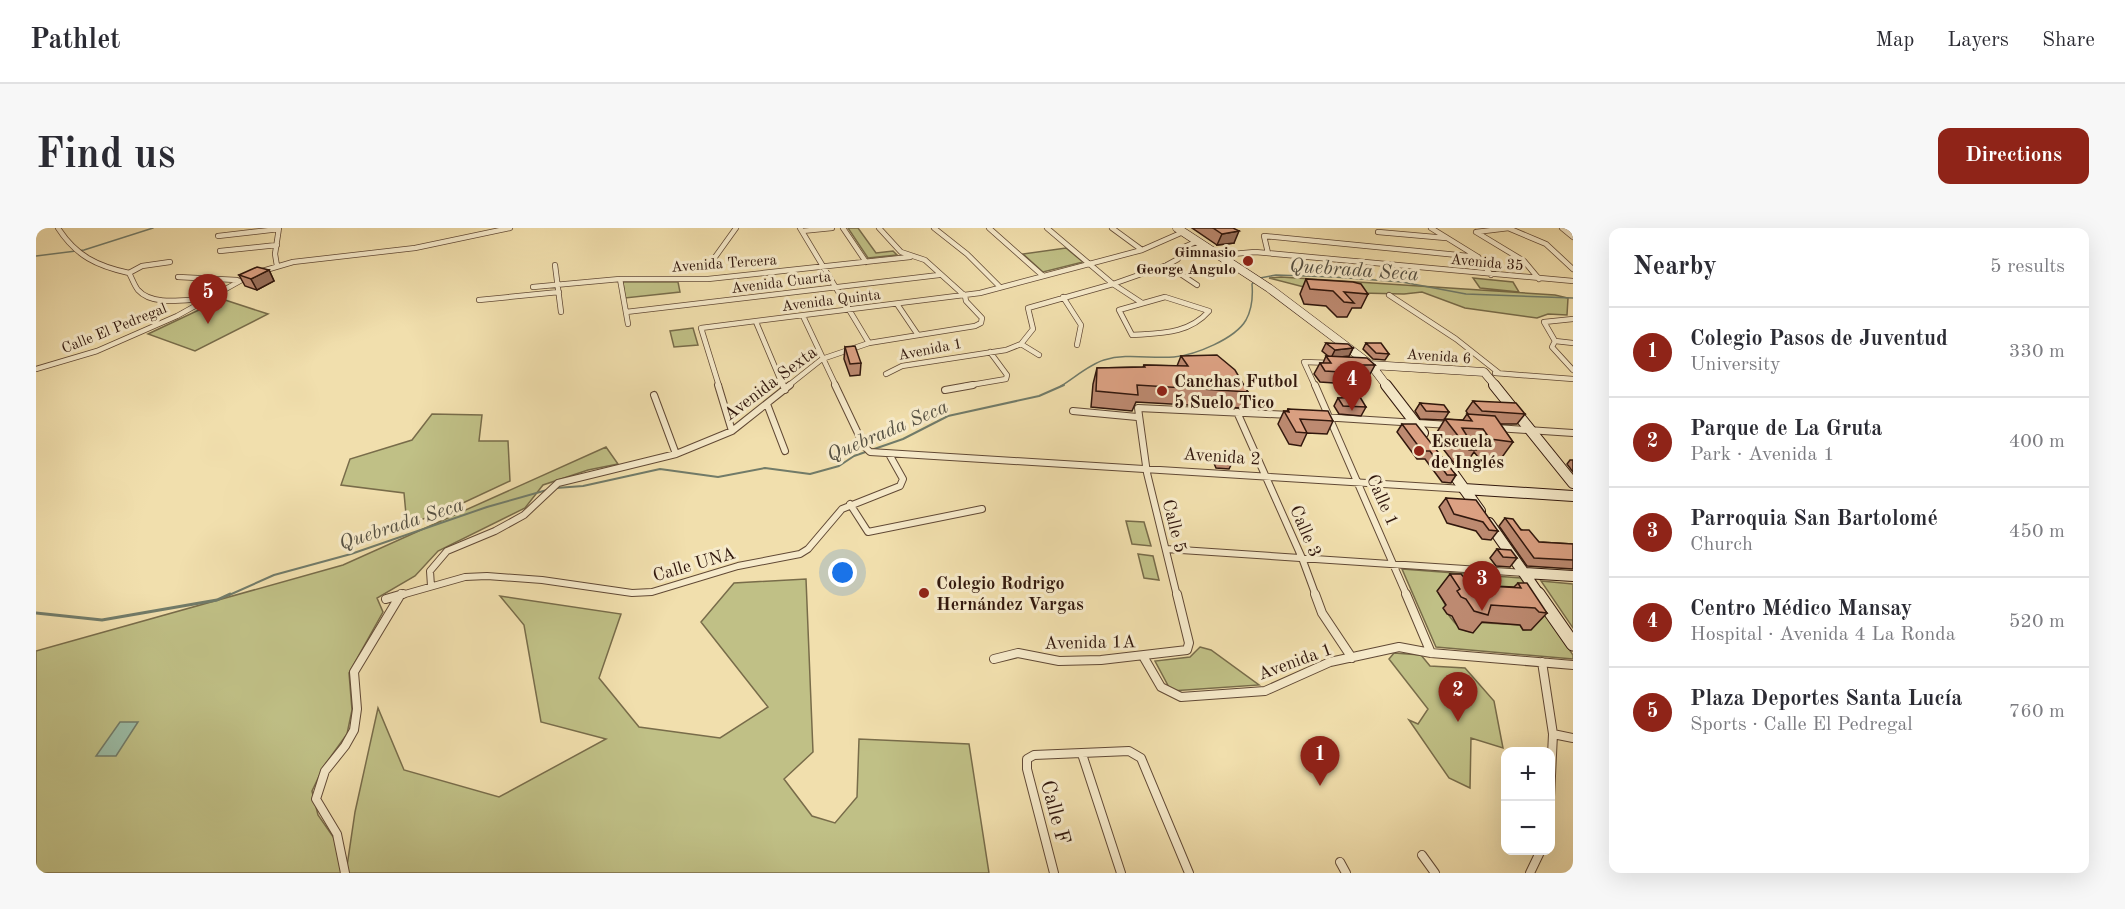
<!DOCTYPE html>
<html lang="en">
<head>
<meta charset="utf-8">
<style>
	body { margin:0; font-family:"Old Standard TT",serif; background:#f7f7f7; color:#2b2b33 }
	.controls { position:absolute; right:18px; bottom:18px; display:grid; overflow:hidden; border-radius:12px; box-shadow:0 6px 24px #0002 }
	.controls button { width:54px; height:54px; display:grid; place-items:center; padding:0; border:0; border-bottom:2px solid #e1e1e2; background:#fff; color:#2b2b33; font:30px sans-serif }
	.you { position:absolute; left:807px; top:345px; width:21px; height:21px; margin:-15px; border:4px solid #fff; border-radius:50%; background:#1a73e8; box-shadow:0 0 0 9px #1a73e833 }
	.badge { display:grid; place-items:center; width:39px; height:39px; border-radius:50%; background:#8f2418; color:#fff; font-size:20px; font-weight:700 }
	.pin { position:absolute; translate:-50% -50px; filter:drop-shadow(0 2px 3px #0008) }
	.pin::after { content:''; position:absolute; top:32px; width:21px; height:18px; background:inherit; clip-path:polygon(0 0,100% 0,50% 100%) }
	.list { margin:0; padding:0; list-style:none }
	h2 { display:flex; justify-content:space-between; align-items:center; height:78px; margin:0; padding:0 24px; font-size:26px }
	h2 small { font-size:20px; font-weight:400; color:#7c7c81 }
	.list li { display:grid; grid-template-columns:39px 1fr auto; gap:18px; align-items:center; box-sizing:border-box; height:90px; padding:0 24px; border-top:2px solid #e1e1e2 }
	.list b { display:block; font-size:22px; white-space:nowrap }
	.list p { margin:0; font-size:20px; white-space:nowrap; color:#7c7c81 }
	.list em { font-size:20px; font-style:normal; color:#7c7c81 }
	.map { position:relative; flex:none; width:1537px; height:645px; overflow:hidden; border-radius:12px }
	header { display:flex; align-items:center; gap:36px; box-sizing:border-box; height:84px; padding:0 30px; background:#fff; border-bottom:2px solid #e1e1e2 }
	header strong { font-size:28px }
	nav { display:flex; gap:33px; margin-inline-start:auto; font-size:21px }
	.intro { display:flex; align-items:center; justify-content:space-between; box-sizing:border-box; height:144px; padding:0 36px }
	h1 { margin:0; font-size:42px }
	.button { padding:15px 27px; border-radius:12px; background:#8f2418; color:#fff; font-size:21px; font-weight:700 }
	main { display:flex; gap:36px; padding:0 36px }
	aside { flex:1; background:#fff; border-radius:12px; box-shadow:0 6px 24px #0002 }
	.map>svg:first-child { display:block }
</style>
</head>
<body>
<header>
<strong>Pathlet</strong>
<nav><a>Map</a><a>Layers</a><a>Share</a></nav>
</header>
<div class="intro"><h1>Find us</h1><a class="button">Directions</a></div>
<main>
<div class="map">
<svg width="1537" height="645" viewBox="0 0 1537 645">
	<rect width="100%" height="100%" fill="#f1dfad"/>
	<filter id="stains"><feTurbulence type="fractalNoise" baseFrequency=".00333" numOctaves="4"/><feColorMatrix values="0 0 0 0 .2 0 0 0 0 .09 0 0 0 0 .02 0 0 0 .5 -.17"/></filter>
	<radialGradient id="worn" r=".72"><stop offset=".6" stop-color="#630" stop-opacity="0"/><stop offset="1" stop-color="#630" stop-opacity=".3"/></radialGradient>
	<!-- green -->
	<path fill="#c0c086" stroke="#786c4a" stroke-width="1.5" fill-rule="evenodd" d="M822 0 840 25 857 23 861 27 832 30 812 0Z
		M1030 20 1047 34 1007 44 987 26Z
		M1245 49 1519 67 1532 70 1531 87 1512 86 1501 90 1429 80 1386 64 1368 66 1324 65 1268 59 1233 50Z
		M1437 50 1477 54 1483 64 1444 60Z
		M587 54H642L644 64 589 70Z
		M186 71 232 86 159 123 112 106Z
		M657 100 662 117 638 119 634 103Z
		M396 186 446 187 443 213H472L474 253 414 281 371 297 368 265 305 257 314 231 376 212Z
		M570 219 582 236 552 242 507 257 489 280 402 323 379 348 341 370 347 384 313 445 316 482 311 506 288 538 276 563 282 587 298 610 306 645H0V423L307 337Z
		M1090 293 1108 294 1115 318 1096 316Z
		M1102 326 1117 328 1123 352 1108 350Z
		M1366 341 1485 350 1537 427V431L1400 419ZM1403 366 1476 373 1495 401 1487 402 1484 397 1433 394 1437 404C1424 404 1415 391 1408 380L1410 378Z
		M770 351 777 524 748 551 776 588 799 595 821 569 823 511 933 516 953 645H310L319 584 342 480 368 542 463 569 570 511 505 494 488 397 464 368 585 386 563 450 603 499 684 510 732 479 665 394 698 355Z
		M1505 353 1537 356V400Z
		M1164 419 1175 422 1223 457 1135 463 1119 433 1154 429Z
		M1358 425 1385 427 1394 438 1429 440 1458 473 1467 520 1435 510 1434 560 1413 550 1373 492 1382 496 1392 481 1353 431Z"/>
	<!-- water -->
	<path fill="#9bbda7" stroke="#717b69" stroke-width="1.5" d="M84 494H102L80 528H60Z"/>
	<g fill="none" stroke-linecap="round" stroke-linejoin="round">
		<!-- stream-far2 -->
		<path stroke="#717b69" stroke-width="1.5" d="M0 28 48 22 117 0
			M1224 50 1240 47 1298 49 1366 54 1430 66 1537 70
			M1025 158C1038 150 1054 136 1068 132 1091 125 1114 131 1138 129 1159 127 1199 111 1210 92 1216 81 1217 68 1216 56L1219 53"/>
		<!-- stream-far1 -->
		<path stroke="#717b69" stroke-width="2" d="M520 260 547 258 624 241 682 249 729 240 774 246 803 238 818 228 867 211 912 188 1003 168 1028 157
			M191 368 238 347 315 326 451 279 511 262"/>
		<!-- stream -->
		<path stroke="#717b69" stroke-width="3" d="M0 385 66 392 181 372 194 366"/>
		<defs>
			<path id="minor-far2" d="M22 0C40 28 61 38 93 45 96 50 98 57 102 62 116 78 147 72 166 71
				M764 0 833 115
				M807 0 830 34
				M898 0 931 26 964 59
				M953 0 1006 47
				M1011 0 1077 56 1106 75
				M1076 0 1106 22
				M1395 0 1442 29 1455 47
				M1472 0 1510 16 1537 41
				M1526 0 1537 9
				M766 3 796 0
				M1342 4 1410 10
				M1440 4 1488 33 1503 51
				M1440 4 1473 0
				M182 8 243 1
				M184 23 241 17
				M1146 23 1171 18
				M1232 25 1228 8 1442 29
				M1185 27 1219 24 1537 53
				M677 32 700 0
				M519 37 525 84
				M1131 37 1161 57
				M241 38 239 26 243 0
				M223 44 257 34 379 20 474 0
				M93 45 106 38 134 34
				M142 49 201 52
				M584 51 592 96
				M497 59 584 51H672L874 29
				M1353 67 1420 111 1463 145
				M1027 69 1045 97 1041 117
				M1129 69 1173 83C1153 106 1125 105 1096 107L1083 82Z
				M443 72 523 64
				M861 76 882 107
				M590 84 903 47
				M767 88 800 158
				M1537 91 1508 94 1519 113 1516 119 1537 142
				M720 94 747 158
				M1519 113 1537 115
				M985 116 1003 127
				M0 141 61 123 141 88 213 48
				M1459 145 1537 151
				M850 146 866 138 970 122 985 116 997 101 992 80 1077 56 1131 37 1142 31 1148 19 1162 13
				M683 158 665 100 944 65 1106 22 1147 4
				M752 158 786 131 833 115 939 98 945 95 946 90 930 73 929 68 889 32 865 24 843 0
				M929 158 970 151 971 147 954 124
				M1279 158 1268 134 1296 135"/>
			<path id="minor-far1" d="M682 157 696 203
				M747 157 749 162
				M799 157 828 218 834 224 1428 261
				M1279 157 1371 368
				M909 162 937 157
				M618 167 640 226
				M731 176 749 223
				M1037 183 1101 189
				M1201 184 1266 330 1280 368
				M1286 189 1413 197
				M1460 200 1537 205
				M814 276 832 304 946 281
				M1130 321 1489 345
				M395 358 394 343 411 323 459 303 488 287 522 255 640 226 696 203 754 157
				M362 368 429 349 451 348 506 352 596 365 616 364 702 338 764 326 772 321 806 281 864 258 867 251 853 226
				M1141 368 1111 245 1102 180 1254 187"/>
			<path id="minor" d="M1279 366 1286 385 1316 430
				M1370 366 1395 425
				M350 371 367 366
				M1107 428 1125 459 1145 469 1229 463 1294 434 1363 419 1395 425 1537 437
				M958 431 982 425 1023 433 1065 432 1151 422 1153 415 1141 366
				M1506 434 1517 506 1514 569
				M1517 506 1537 510
				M1046 526 1085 645
				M1386 627 1399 645
				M1304 634 1310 645
				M309 645 301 606 280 571 289 543 309 518 318 502 321 481 318 444 365 366
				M1018 645 991 541V531L998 527 1093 523 1105 530 1153 645
				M1494 645 1505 622"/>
			<path id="secondary-far2" d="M1141 0 1233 60 1335 137 1351 158
				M1335 137 1448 144 1460 158"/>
			<path id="secondary-far1" d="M1350 157 1387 205
				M1458 157 1537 255
				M1411 237 1444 283
				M1428 261 1537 268
				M1453 295 1504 368
				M1489 345 1537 348"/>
			<path id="secondary" d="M1502 366 1537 416"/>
		</defs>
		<!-- minor-far2 casing -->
		<use href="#minor-far2" stroke="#614935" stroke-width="6"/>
		<!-- minor-far1 casing -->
		<use href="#minor-far1" stroke="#614935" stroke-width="8"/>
		<!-- minor casing -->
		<use href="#minor" stroke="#614935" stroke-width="10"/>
		<!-- secondary-far2 casing -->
		<use href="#secondary-far2" stroke="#31170d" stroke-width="9"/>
		<!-- secondary-far1 casing -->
		<use href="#secondary-far1" stroke="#31170d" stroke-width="12"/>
		<!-- secondary casing -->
		<use href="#secondary" stroke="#31170d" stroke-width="15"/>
		<!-- minor-far2 -->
		<use href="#minor-far2" stroke="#f6eaca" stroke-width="4.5"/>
		<!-- minor-far1 -->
		<use href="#minor-far1" stroke="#f6eaca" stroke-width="6"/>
		<!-- minor -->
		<use href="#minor" stroke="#f6eaca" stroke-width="8"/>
		<!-- secondary-far2 -->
		<use href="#secondary-far2" stroke="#f6eaca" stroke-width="8"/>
		<!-- secondary-far1 -->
		<use href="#secondary-far1" stroke="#f6eaca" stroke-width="10"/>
		<!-- secondary -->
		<use href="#secondary" stroke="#f6eaca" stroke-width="13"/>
	</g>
	<!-- wall -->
	<path fill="#bd8a71" stroke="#31170d" stroke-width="1.5" d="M1156 0H1197L1198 15 1181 17Z
		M233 42 238 53 221 62 209 58 203 47Z
		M1270 51 1332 66 1325 80H1316L1311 89H1301L1290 78 1268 76 1264 66Z
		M1290 115 1317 120 1313 128 1307 129 1339 137 1333 148H1317L1313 156 1284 154 1278 146 1284 135H1287L1290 128H1292L1286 123Z
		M1330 115 1353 126 1349 132 1337 131 1327 121Z
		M809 119 825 135 824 147 814 148 808 131Z
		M1145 128 1212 164 1205 180 1100 174 1096 183 1055 179 1057 156 1061 140 1107 139 1108 137 1141 138Z
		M1302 170 1330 179 1325 188 1303 186 1298 178Z
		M1437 173 1489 186 1481 196H1464L1477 214 1464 232 1442 229 1438 224 1427 240 1421 239 1398 209 1409 191 1427 192 1431 186H1432L1430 183Z
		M1384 175 1413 184 1408 192 1384 191 1379 183Z
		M1252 181 1297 193 1291 206 1271 205 1265 218 1253 216 1242 196 1248 183H1251Z
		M1366 196 1420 247 1415 255 1406 254 1389 231H1381L1361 204Z
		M1181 225 1197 233 1193 241 1180 240 1177 233Z
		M1534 232H1537V244L1531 236Z
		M1410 270 1462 303 1455 312 1446 311 1440 303 1411 295 1403 279Z
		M1469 290 1503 314 1537 316V341L1491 338 1463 298Z
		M1461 321 1481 330 1474 339 1460 338 1454 330Z
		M1414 346 1435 357 1478 359 1482 355 1511 385 1495 402H1487L1484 397 1446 394 1437 405 1423 401 1416 388 1411 386 1407 380 1410 377 1401 363Z"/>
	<!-- shaded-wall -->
	<path fill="#9a715c" stroke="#31170d" stroke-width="1.5" d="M1203 3 1198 15 1181 17 1186 6Z
		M233 42 238 53 221 62 215 51Z
		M1317 120 1313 128 1295 130 1299 122Z"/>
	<!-- building -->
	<path fill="#dca183" stroke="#31170d" stroke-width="1.5" d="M1177 0H1197L1203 3 1186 6Z
		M221 39 233 42 215 51 203 47Z
		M1270 51 1317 54 1325 56 1332 66 1308 64 1318 75 1308 74 1297 63 1274 61Z
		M1290 115 1312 116 1317 120 1299 122Z
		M1330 115H1345L1353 126 1340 125Z
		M819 118 825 135 814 136 809 119Z
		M1181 127 1199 142 1212 164 1101 157 1102 167 1060 163 1061 140 1109 139 1108 137 1152 138 1145 128Z
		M1290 128 1331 130 1339 137H1314L1319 145 1289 143 1284 135H1295Z
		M1324 169 1330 179 1307 178 1302 170Z
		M1437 173 1480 175 1489 186 1446 183Z
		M1384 175 1408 177 1413 184 1390 183Z
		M1252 181 1292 183 1297 193 1264 191 1271 205 1260 204 1248 183 1253 184Z
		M1431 186 1459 188 1477 214 1454 211 1447 201 1426 200 1440 222H1433L1409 191 1436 193Z
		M1366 196H1380L1420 247H1411L1394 223H1386Z
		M1181 225 1193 226 1197 233 1184 232Z
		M1410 270 1440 272 1462 303 1453 302 1447 294 1418 286Z
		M1469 290 1477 291 1485 302H1493L1503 314 1537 316V332L1498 330Z
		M1461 321 1475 322 1481 330 1467 329Z
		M1414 346H1425L1435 357 1485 360 1482 355H1491L1511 385 1503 384 1499 380 1455 377 1452 387 1438 383 1430 371 1425 369 1421 363 1424 361Z"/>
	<!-- markers -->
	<g fill="#8f2418" stroke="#f6eaca" stroke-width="2">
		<circle cx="1212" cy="33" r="6"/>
		<circle cx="1126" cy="163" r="6"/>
		<circle cx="1383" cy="223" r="6"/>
		<circle cx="888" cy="365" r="6"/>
	</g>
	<g text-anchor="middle" stroke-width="6" stroke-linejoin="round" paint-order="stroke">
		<!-- far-poi labels -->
		<g font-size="15" font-weight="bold" fill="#31170d" stroke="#f6eaca" text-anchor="end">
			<text x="1200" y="29">Gimnasio<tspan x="1200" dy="17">George Angulo</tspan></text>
		</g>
		<!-- far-street labels -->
		<g font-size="15" fill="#31170d" stroke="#f6eaca">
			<text transform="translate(1451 34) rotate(5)" y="5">Avenida 35</text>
			<text transform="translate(688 35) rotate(-4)" y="5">Avenida Tercera</text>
			<text transform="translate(745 54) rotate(-7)" y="5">Avenida Cuarta</text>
			<text transform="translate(795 72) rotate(-7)" y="5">Avenida Quinta</text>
			<text transform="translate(78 100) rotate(-22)" y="5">Calle El Pedregal</text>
			<text transform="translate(894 121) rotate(-11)" y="5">Avenida 1</text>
			<text transform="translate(1403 128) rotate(4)" y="5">Avenida 6</text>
		</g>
		<!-- poi labels -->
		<g font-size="18" font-weight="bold" fill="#31170d" stroke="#f6eaca" text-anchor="start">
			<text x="1138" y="159">Canchas Futbol<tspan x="1138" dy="21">5 Suelo Tico</tspan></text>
			<text x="1395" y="219">Escuela<tspan x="1395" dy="21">de Inglés</tspan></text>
			<text x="900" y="361">Colegio Rodrigo<tspan x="900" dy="21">Hernández Vargas</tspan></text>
		</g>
		<!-- street labels -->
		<g font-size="18" fill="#31170d" stroke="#f6eaca">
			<text transform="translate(734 155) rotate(-37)" y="6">Avenida Sexta</text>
			<text transform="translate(1186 228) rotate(4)" y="6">Avenida 2</text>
			<text transform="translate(1347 272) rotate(66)" y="6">Calle 1</text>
			<text transform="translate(1139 298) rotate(76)" y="6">Calle 5</text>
			<text transform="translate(1270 303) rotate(67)" y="6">Calle 3</text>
			<text transform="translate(658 336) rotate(-16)" y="6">Calle UNA</text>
			<text transform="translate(1054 414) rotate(-1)" y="6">Avenida 1A</text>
			<text transform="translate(1259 433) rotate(-20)" y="6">Avenida 1</text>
		</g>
		<!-- water labels -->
		<g font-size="20" font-style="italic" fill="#565143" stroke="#f6eaca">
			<text transform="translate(1318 41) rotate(4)" y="7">Quebrada Seca</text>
			<text transform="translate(851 202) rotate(-23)" y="7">Quebrada Seca</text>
			<text transform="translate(365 295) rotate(-18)" y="7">Quebrada Seca</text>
		</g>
		<!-- near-street labels -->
		<g font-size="21" fill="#31170d" stroke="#f6eaca">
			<text transform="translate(1020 584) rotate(75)" y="7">Calle F</text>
		</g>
	</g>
	<rect width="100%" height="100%" filter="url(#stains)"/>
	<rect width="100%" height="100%" fill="url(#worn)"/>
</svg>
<div class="controls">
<button>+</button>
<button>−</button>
</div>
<div class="you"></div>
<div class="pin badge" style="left:1284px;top:558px">1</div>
<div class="pin badge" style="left:1422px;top:494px">2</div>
<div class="pin badge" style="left:1446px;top:383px">3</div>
<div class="pin badge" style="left:1316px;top:183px">4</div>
<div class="pin badge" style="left:172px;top:96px">5</div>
</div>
<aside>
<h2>Nearby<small>5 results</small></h2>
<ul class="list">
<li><span class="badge">1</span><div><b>Colegio Pasos de Juventud</b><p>University</p></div><em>330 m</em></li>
<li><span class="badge">2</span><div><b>Parque de La Gruta</b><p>Park · Avenida 1</p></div><em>400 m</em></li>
<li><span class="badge">3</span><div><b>Parroquia San Bartolomé</b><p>Church</p></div><em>450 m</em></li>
<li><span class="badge">4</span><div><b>Centro Médico Mansay</b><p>Hospital · Avenida 4 La Ronda</p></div><em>520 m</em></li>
<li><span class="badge">5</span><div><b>Plaza Deportes Santa Lucía</b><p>Sports · Calle El Pedregal</p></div><em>760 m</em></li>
</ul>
</aside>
</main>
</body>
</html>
